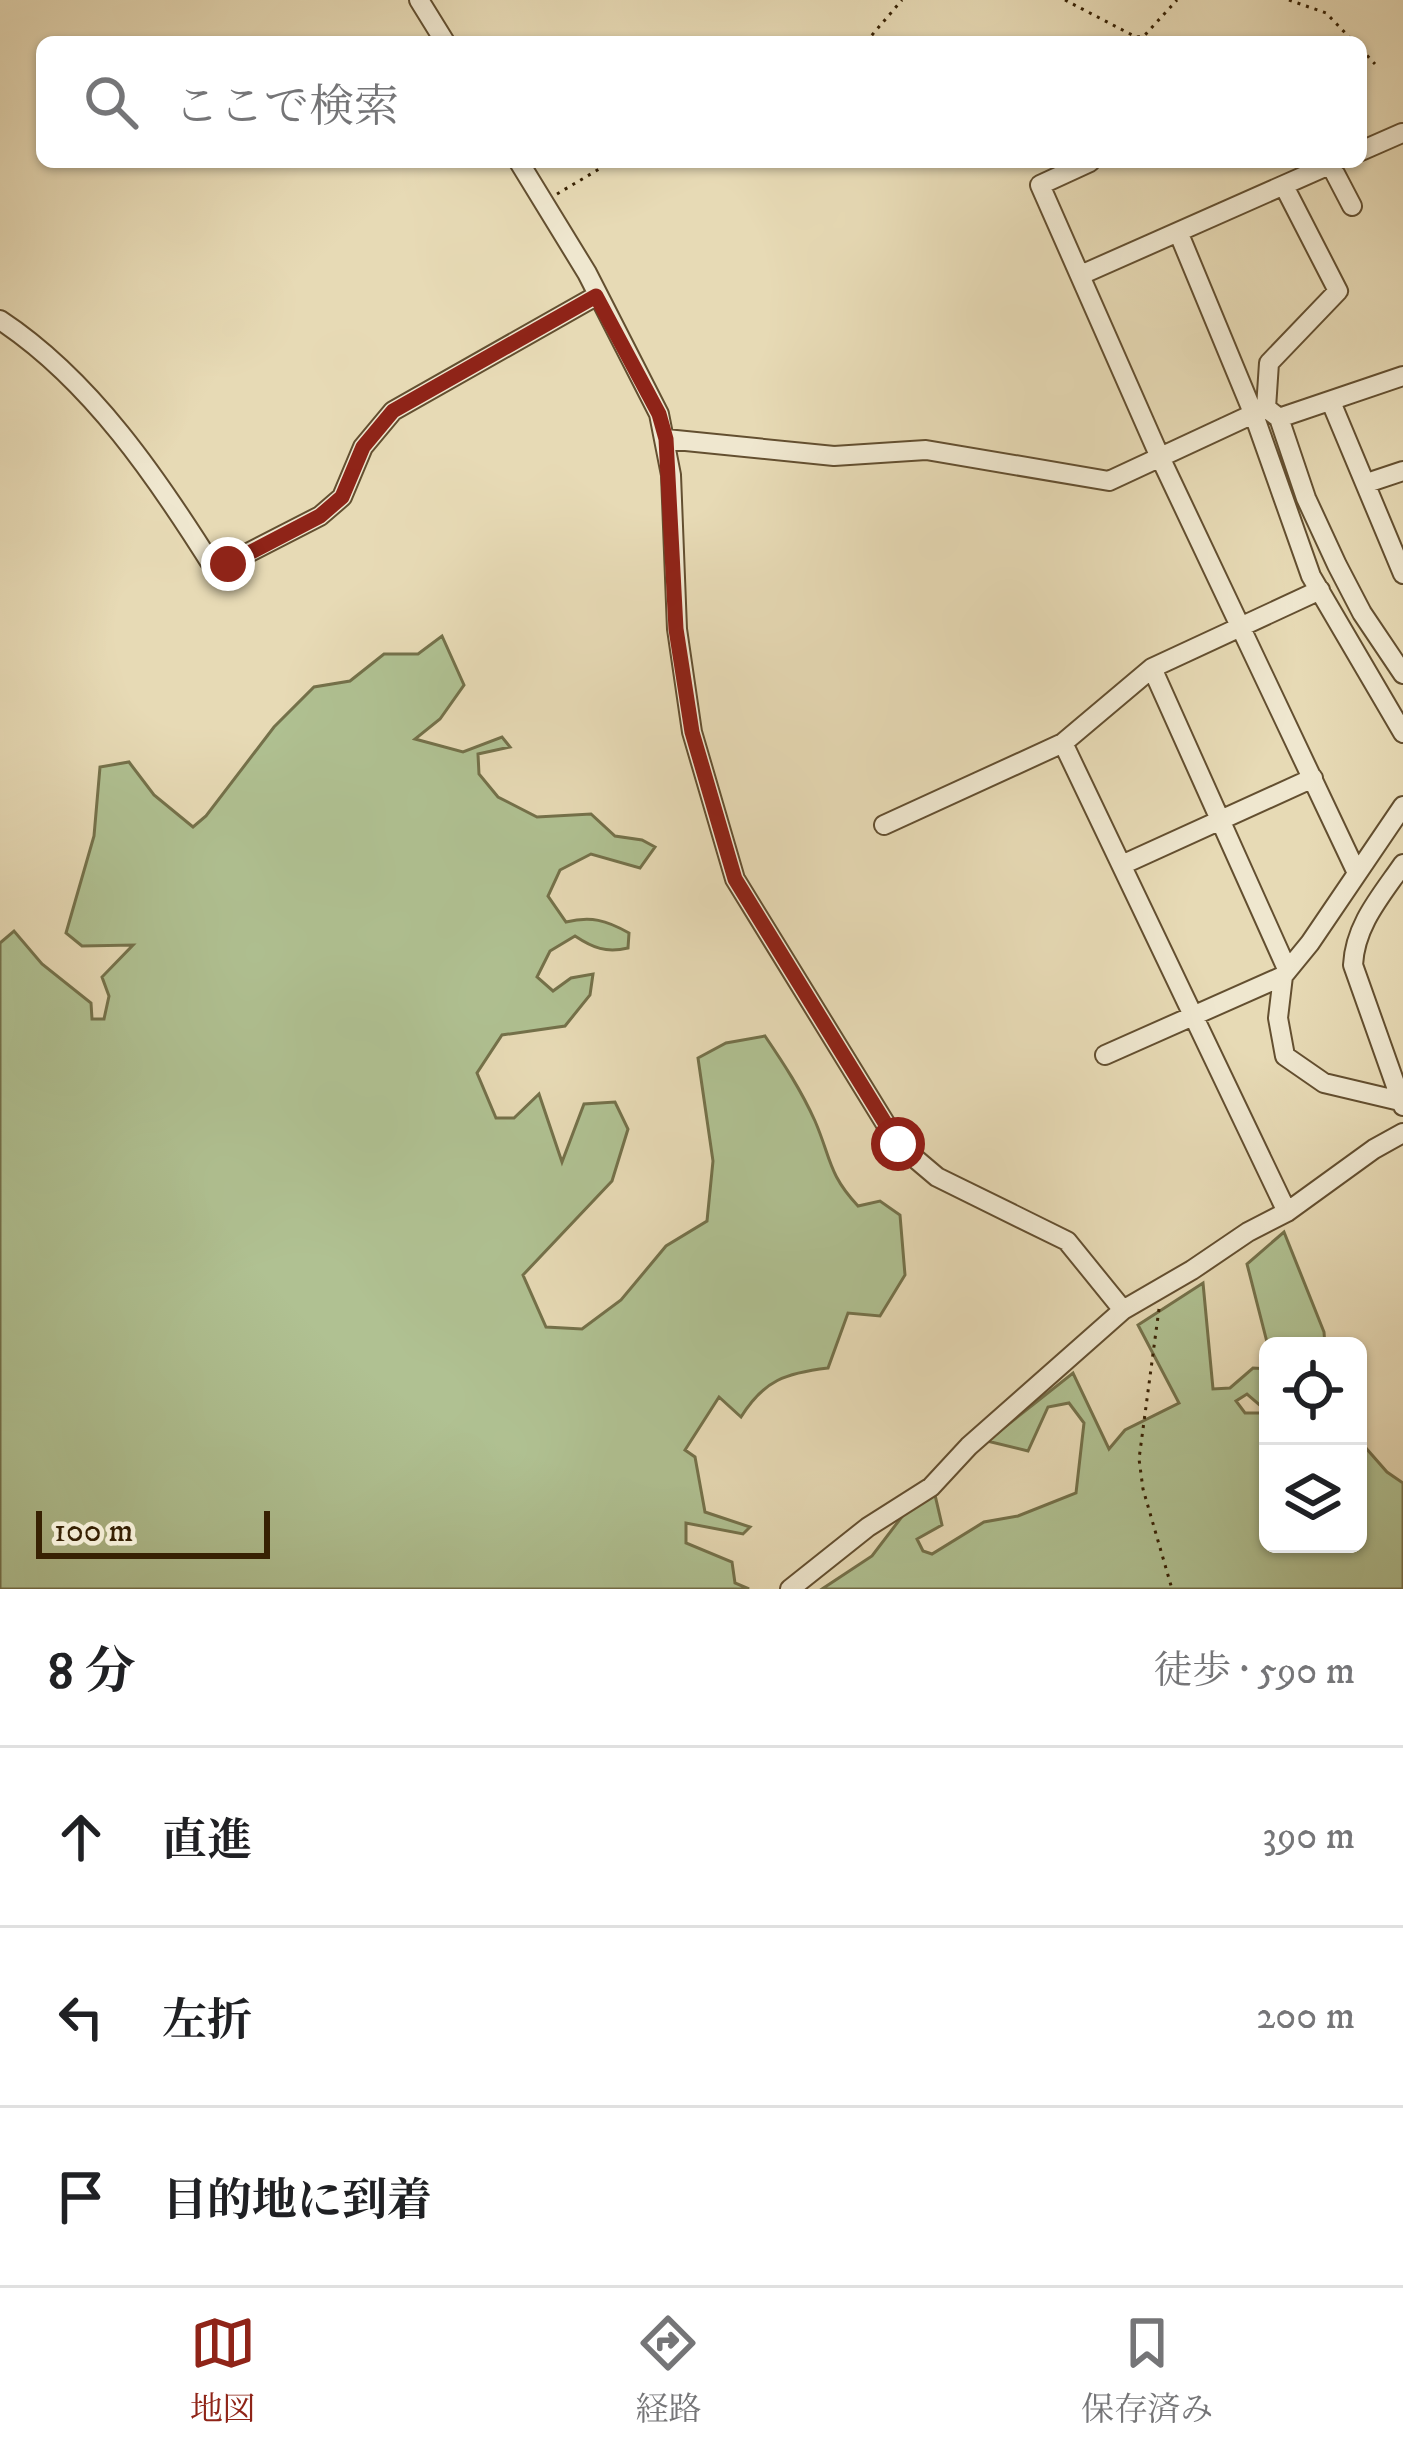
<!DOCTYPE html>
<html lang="ja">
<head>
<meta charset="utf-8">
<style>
	body { margin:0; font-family:"IM FELL DW Pica","Noto Serif JP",serif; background:#f2f2f2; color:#202124 }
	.controls { position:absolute; right:36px; bottom:36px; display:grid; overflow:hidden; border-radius:18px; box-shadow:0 3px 9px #0004 }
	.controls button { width:108px; height:108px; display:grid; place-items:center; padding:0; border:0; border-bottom:3px solid #e0e0e0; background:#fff; color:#202124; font:60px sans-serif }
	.scale { position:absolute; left:36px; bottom:30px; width:234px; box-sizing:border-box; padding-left:12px; border:6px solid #372103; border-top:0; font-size:33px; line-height:42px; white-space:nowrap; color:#372103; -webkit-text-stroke:9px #efe7cf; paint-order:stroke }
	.stop { position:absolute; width:36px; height:36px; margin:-27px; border:9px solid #8f2418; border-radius:50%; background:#fff }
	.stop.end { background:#8f2418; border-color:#fff; box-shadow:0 3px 12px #0008 }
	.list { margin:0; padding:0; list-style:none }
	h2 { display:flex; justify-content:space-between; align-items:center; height:156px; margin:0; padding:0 48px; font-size:51px }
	h2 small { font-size:39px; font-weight:400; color:#757577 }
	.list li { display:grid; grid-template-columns:78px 1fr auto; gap:36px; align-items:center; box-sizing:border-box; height:180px; padding:0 48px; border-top:3px solid #e0e0e0 }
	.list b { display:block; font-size:45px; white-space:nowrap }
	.list em { font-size:39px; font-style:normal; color:#757577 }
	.icon { flex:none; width:66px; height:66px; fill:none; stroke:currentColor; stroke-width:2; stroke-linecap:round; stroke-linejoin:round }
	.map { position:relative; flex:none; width:1403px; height:1589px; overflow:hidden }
	.search { position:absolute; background:#fff; box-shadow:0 3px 9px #0004; left:36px; right:36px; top:36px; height:132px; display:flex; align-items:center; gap:30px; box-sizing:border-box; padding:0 42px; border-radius:18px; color:#757577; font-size:45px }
	.sheet { height:696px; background:#fff }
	nav { display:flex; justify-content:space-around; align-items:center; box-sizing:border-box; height:168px; border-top:3px solid #e0e0e0; background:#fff; font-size:33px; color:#757577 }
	nav a { display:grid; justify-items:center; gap:6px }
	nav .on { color:#8f2418 }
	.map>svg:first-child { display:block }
</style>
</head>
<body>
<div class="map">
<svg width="1403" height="1589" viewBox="0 0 1403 1589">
	<rect width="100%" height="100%" fill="#e7dab5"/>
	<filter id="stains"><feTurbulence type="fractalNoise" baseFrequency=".00167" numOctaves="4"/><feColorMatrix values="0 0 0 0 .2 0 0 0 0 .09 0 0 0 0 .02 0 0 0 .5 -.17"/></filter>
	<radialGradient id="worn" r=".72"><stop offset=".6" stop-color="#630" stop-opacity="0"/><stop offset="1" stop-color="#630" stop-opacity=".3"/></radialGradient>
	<!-- green -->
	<path fill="#b0c192" stroke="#74714a" stroke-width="3" d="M442 636 464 685 440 719 415 739 463 752 502 737 510 747 478 754 479 774 498 797 537 817 591 814 615 836 642 840 655 847 640 868 591 854 560 870 548 896 566 922C591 916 606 920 629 933L628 948C606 953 593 948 575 936L550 951 537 977 553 991 571 978 593 974 590 995 565 1026 502 1035 477 1073 496 1118H514L539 1094 562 1162 584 1104 615 1102 628 1129 612 1181 523 1275 546 1327 582 1329 621 1300 666 1246 707 1221 713 1161 698 1058 726 1043 765 1036C784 1064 801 1090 815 1121 831 1158 828 1174 858 1206L880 1201 900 1215 905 1275 880 1316 848 1313 828 1368C786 1373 764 1380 741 1417L719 1397 685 1450 695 1457 705 1512 750 1527 743 1534 686 1523V1543L732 1562 735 1583 749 1589H0V943L14 931 42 964 91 1003 92 1019H104L109 996 102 977 133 945 82 946 66 933 94 836 100 767 129 762 154 795 193 827 206 816 274 727 314 687 350 681 384 654H418Z
		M1284 1232 1324 1332 1325 1346H1268L1247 1264Z
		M1203 1283 1213 1389 1230 1388 1253 1368 1268 1369V1407L1263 1408 1247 1394 1236 1401 1245 1413H1268V1544H1358V1439L1387 1472 1403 1483V1589H822L872 1556 907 1510 935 1495 942 1525 917 1539 923 1551 932 1554 984 1522 1018 1516 1076 1493 1084 1423 1069 1403 1048 1407 1028 1451 987 1441 1073 1373 1109 1449 1125 1430 1179 1403 1138 1325Z"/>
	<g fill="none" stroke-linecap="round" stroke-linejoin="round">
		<defs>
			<path id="street" d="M419 0 445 42
				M1361 151 1402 133
				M519 162 587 273 659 414 671 475 677 629 692 732 735 879 898 1144 937 1177 1067 1241 1123 1310
				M1090 162 1040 185 1159 455 1356 871
				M1329 162 1352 206
				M1179 234 1254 415 1311 576 1403 733
				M1083 274 1336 162
				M0 320C91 380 158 479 215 570L320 516 342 497 363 447 393 411 596 296
				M1331 402 1403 574
				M1266 408 1279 418 1306 498 1337 565 1362 613 1403 674
				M1266 408 1269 363 1338 291 1284 186
				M1279 418 1403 376
				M666 439 834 456 926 450 1109 481 1266 408
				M1367 483 1403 471
				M1152 668 1287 969
				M1063 743 1287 1212
				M884 825 1063 743 1152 668 1320 590
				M1124 864 1313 778
				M1403 864C1381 896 1355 925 1353 965L1403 1106
				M1283 976 1278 1018 1285 1056 1324 1083 1400 1101
				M1105 1055 1283 976 1310 943 1403 806
				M790 1589 868 1527 931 1487 969 1446 1123 1310 1192 1270 1248 1232 1287 1212 1374 1149 1403 1133"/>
		</defs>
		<!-- street casing -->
		<use href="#street" stroke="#634f30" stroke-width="22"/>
		<!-- path -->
		<path stroke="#372103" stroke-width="3" stroke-dasharray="3 6" stroke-linecap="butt" d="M1065 0 1136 37 1144 36 1177 0
			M1289 0 1326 13 1354 42
			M866 42 902 0
			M1361 49 1375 64
			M557 194 611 162
			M1159 1309 1139 1459 1143 1489 1172 1589"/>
		<!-- street -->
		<use href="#street" stroke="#efe7cf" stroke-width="18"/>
	</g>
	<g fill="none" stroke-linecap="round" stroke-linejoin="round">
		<!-- route -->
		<path stroke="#8f2418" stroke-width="15" d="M228 564 320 516 342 497 363 447 393 411 596 296 659 414 666 439 676 629 692 732 735 879 898 1144"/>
	</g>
	<rect width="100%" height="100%" filter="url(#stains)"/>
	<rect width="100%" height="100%" fill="url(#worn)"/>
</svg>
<div class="controls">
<button><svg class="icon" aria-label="locate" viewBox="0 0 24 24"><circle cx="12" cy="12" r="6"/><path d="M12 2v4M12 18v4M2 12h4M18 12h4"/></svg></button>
<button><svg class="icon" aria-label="layers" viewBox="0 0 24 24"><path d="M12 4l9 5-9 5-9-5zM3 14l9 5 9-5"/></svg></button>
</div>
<div class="scale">100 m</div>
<div class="stop" style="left:898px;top:1144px"></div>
<div class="stop end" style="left:228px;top:564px"></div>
<div class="search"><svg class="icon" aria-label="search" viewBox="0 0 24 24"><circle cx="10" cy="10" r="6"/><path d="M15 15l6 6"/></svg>ここで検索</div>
</div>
<section class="sheet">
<h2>8 分<small>徒歩 · 590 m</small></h2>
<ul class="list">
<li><svg class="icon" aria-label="ahead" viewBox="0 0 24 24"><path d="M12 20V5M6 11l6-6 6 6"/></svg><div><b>直進</b></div><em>390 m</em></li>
<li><svg class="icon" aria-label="left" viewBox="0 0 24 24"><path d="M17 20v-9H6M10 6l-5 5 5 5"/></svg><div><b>左折</b></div><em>200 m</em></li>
<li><svg class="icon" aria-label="arrive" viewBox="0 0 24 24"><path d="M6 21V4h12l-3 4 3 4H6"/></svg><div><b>目的地に到着</b></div></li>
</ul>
</section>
<nav>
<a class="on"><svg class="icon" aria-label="map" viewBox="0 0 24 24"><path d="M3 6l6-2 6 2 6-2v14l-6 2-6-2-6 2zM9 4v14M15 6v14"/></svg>地図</a>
<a><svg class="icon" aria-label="directions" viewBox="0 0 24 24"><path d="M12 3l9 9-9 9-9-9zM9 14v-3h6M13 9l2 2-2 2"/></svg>経路</a>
<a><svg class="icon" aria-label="saved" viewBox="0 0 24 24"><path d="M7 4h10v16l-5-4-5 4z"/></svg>保存済み</a>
</nav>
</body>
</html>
